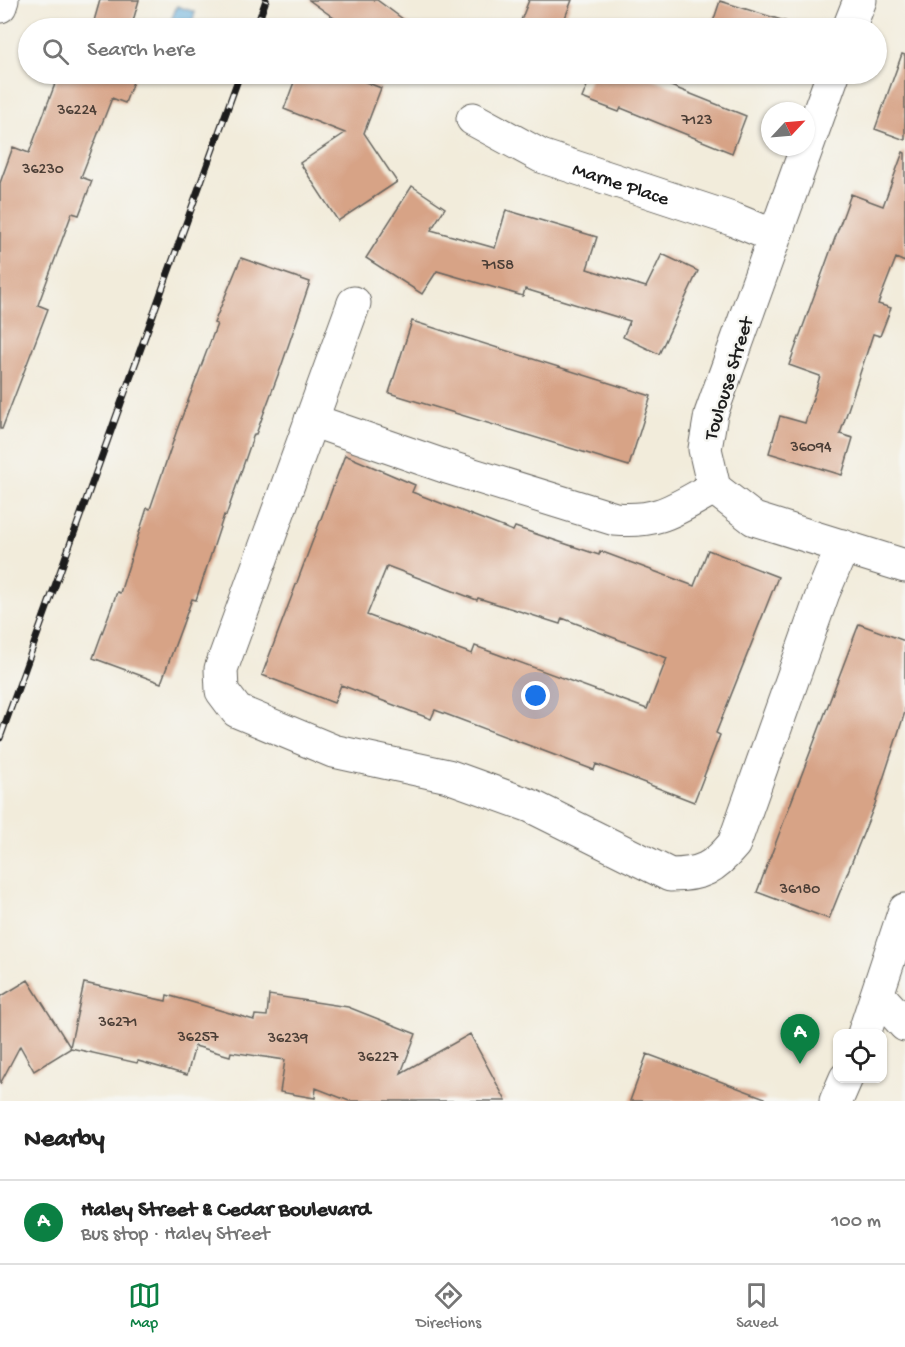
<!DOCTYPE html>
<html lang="en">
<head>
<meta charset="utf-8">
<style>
	body { margin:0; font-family:"Gochi Hand",sans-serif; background:#f2f2f2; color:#222 }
	.controls { position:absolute; right:18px; bottom:18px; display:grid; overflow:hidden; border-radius:12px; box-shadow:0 2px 4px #0004 }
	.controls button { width:54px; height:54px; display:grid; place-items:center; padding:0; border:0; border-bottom:2px solid #e0e0e0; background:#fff; color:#222; font:30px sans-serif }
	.compass { position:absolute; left:761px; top:102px; width:54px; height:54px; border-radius:50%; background:#fff; box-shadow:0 2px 4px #0004; rotate:64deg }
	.you { position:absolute; left:536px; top:696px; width:21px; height:21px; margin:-15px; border:4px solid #fff; border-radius:50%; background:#1a73e8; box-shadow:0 0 0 9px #1a73e833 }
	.badge { display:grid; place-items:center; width:39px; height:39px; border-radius:50%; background:#0b8043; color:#fff; font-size:20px; font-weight:700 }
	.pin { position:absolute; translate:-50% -50px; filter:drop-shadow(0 2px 3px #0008) }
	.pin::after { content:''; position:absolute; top:32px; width:21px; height:18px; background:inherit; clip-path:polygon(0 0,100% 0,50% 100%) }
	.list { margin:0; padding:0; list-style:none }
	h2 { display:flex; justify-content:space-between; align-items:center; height:78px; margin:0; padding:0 24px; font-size:26px }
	h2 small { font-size:20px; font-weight:400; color:#767676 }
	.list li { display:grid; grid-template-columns:39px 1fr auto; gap:18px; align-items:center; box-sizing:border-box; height:84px; padding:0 24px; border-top:2px solid #e0e0e0 }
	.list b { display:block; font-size:22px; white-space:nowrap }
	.list p { margin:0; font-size:20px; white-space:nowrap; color:#767676 }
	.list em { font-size:20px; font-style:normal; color:#767676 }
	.icon { flex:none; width:33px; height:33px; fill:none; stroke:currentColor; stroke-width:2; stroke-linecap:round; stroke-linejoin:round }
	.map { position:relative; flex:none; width:905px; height:1101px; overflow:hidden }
	.search { position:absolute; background:#fff; box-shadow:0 2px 4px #0004; left:18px; right:18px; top:18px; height:66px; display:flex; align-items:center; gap:15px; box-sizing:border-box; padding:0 21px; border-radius:33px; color:#767676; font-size:22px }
	.sheet { height:162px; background:#fff }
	nav { display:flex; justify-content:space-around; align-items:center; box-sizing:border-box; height:84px; border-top:2px solid #e0e0e0; background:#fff; font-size:16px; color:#767676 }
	nav a { display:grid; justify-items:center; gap:3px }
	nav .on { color:#0b8043 }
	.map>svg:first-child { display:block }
</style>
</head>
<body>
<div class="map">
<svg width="905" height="1101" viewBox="0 0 905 1101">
	<rect width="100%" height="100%" fill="#f6f6f2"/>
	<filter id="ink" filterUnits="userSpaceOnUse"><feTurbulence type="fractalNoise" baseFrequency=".0167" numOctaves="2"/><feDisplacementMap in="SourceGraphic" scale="12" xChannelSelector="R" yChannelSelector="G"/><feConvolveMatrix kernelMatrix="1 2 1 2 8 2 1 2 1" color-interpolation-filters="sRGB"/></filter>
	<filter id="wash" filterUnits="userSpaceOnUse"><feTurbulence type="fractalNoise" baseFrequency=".008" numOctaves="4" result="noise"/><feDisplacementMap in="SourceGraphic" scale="24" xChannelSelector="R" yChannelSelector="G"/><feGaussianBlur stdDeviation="1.35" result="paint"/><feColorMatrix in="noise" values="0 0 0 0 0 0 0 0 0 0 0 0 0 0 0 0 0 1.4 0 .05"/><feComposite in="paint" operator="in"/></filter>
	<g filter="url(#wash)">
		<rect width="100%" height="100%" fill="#f2ecdb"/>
		<!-- water -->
		<path fill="#64aedc" stroke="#40657c" stroke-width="1.5" d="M177 6 195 12 191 28H168Z"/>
		<g id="blocks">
			<!-- building -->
			<path fill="#d7a386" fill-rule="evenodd" d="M100 0H139L131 28H92Z
				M309 0H377L415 28H348Z
				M529 0H572L561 28H518Z
				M720 1 791 23 790 28H711Z
				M902 54 905 55V140L875 129Z
				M55 74H136L125 103 112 98 81 177 92 181 79 215 72 213 38 305 48 309 2 429H0V183L13 147 29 153 58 76Z
				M297 74H345L381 88 364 133 397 182 338 221 300 163 345 133 284 109Z
				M592 74H641L746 116 732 153 621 108 619 112 582 98Z
				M903 152 905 153V262L896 258 878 304 891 308 880 336 873 334 840 434 853 438 842 475 769 453 780 416 805 423 820 376 789 365 851 194 883 206Z
				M412 186 445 208 431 230 495 248 506 210 597 237 587 269 646 287 662 254 698 271 659 354 623 337 630 321 525 289 523 296 437 271 422 294 366 258Z
				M241 258 310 282 281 367 256 434H254L226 516 224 515 196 600 192 599 161 683 93 658 117 592 120 593 147 508 150 509 177 430 217 324 214 323Z
				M412 321 651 396 629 466 389 393Z
				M345 455 415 485 412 492 513 531 515 527 599 555 600 551 694 586 708 550 778 577 716 733 720 735 694 802 596 764 594 770 435 710 431 719 341 685 334 703 262 675ZM387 566 477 600 478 598 560 624 562 618 667 658 647 709 475 646 472 654 367 615Z
				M859 624 905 641V712L875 804 829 919 757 892Z
				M28 980 70 1047 84 983 166 1001 167 995 254 1020 255 1015 267 1016 269 995 348 1007 416 1034 401 1073 470 1034 506 1101H349L316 1088 315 1098 280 1092 285 1060 231 1052 230 1056 195 1046 187 1075 138 1061 137 1063 71 1048 34 1071 20 1046 0 1084V997Z
				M647 1054 765 1098V1101H630Z"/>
		</g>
	</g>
	<g filter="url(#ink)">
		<use href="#blocks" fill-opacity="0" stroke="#67655f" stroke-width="1.5"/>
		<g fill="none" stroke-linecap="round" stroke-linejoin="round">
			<defs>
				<g id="minor">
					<path d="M0 6 2 0"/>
					<path d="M849 28 860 0"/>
					<path d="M833 74 711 414 705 449 714 488 754 519 905 566"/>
					<path id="s1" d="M473 119 541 156 735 220 774 236"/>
					<path d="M354 303 221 669 222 691 237 711 333 751 448 776 531 806 670 875C702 875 714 868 734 844L823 593 843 546"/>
					<path d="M311 420 444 466 615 519C661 523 676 508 714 488"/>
					<path d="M878 995 905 1025"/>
					<path d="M864 1034 905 910"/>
					<path d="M836 1101 846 1078"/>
				</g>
			</defs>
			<!-- minor casing -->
			<use href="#minor" stroke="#67655f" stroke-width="35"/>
			<!-- minor -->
			<use href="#minor" stroke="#fff" stroke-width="33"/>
			<defs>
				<path id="rail" d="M256 28 266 0
					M0 738 240 74"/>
			</defs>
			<!-- rail casing -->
			<use href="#rail" stroke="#1c1c1c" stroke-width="7"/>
			<!-- rail -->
			<use href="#rail" stroke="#f6f6f2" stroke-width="4.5" stroke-dasharray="14" stroke-linecap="butt"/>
		</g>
	</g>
	<g text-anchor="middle" stroke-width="5" stroke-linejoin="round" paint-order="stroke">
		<!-- number labels -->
		<g font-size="16" fill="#4b3e36">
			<text x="77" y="114">36224</text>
			<text x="697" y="124">7123</text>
			<text x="43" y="173">36230</text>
			<text x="498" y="269">7158</text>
			<text x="811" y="451">36094</text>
			<text x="800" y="893">36180</text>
			<text x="118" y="1026">36271</text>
			<text x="198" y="1041">36257</text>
			<text x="288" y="1042">36239</text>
			<text x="378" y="1061">36227</text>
		</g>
		<!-- street labels -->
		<g font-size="20" fill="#1c1c1c" stroke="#f6f6f2">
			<text dy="7" stroke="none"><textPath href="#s1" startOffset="162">Marne Place</textPath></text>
			<text transform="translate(727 378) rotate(-73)" y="7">Toulouse Street</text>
		</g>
	</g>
</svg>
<div class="controls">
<button><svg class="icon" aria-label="locate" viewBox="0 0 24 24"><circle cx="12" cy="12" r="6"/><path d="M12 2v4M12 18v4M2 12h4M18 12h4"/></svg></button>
</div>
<svg class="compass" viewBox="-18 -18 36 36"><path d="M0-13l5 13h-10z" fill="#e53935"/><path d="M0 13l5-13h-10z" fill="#767676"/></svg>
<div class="you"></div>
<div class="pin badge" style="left:800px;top:1064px">A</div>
<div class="search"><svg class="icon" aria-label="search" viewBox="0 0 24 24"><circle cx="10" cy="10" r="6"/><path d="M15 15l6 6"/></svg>Search here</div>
</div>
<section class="sheet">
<h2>Nearby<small></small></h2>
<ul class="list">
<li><span class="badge">A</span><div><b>Haley Street &amp; Cedar Boulevard</b><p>Bus stop · Haley Street</p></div><em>100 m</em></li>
</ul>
</section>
<nav>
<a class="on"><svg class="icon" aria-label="map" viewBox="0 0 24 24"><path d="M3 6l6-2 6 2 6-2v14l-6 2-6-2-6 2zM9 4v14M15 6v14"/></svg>Map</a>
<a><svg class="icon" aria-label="directions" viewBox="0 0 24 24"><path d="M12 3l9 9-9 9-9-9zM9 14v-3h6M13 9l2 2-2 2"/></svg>Directions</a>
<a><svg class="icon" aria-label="saved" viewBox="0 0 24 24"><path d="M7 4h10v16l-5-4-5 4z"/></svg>Saved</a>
</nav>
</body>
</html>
